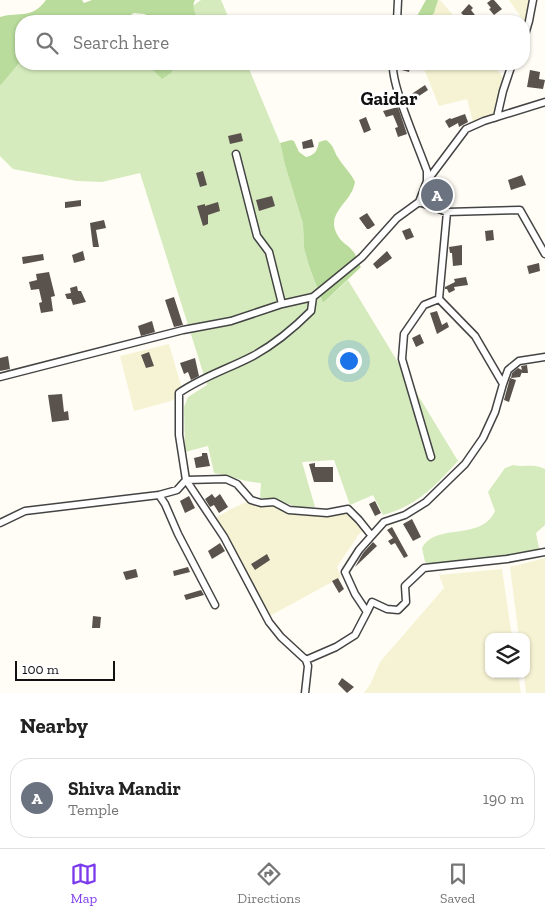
<!DOCTYPE html>
<html lang="en">
<head>
<meta charset="utf-8">
<style>
	body { margin:0; font-family:"Zilla Slab",serif; background:#f6f6f6; color:#222 }
	.controls { position:absolute; right:15px; bottom:15px; display:grid; overflow:hidden; border-radius:10px; box-shadow:0 1px 4px #0004 }
	.controls button { width:45px; height:45px; display:grid; place-items:center; padding:0; border:0; border-bottom:1px solid #e0e0e0; background:#fff; color:#222; font:25px sans-serif }
	.scale { position:absolute; left:15px; bottom:12px; width:100px; box-sizing:border-box; padding-left:5px; border:2px solid #111; border-top:0; font-size:14px; line-height:18px; white-space:nowrap; color:#111; -webkit-text-stroke:4px #fff; paint-order:stroke }
	.you { position:absolute; left:348px; top:360px; width:18px; height:18px; margin:-12px; border:4px solid #fff; border-radius:50%; background:#1a73e8; box-shadow:0 0 0 8px #1a73e833 }
	.badge { display:grid; place-items:center; width:32px; height:32px; border-radius:50%; background:#7c3aed; color:#fff; font-size:16px; font-weight:700 }
	.pin { position:absolute; translate:-50% -50%; border:2px solid #fff; box-shadow:0 1px 5px #0006 }
	.list { margin:0; padding:0; list-style:none }
	h2 { display:flex; justify-content:space-between; align-items:center; height:65px; margin:0; padding:0 20px; font-size:21px }
	h2 small { font-size:16px; font-weight:400; color:#767676 }
	.list li { display:grid; grid-template-columns:32px 1fr auto; gap:15px; align-items:center; box-sizing:border-box; height:80px; margin:0 10px 10px; padding:0 10px; border:1px solid #e0e0e0; border-radius:20px }
	.list b { display:block; font-size:19px; white-space:nowrap }
	.list p { margin:0; font-size:16px; white-space:nowrap; color:#767676 }
	.list em { font-size:16px; font-style:normal; color:#767676 }
	.icon { flex:none; width:28px; height:28px; fill:none; stroke:currentColor; stroke-width:2; stroke-linecap:round; stroke-linejoin:round }
	.map { position:relative; flex:none; width:545px; height:693px; overflow:hidden }
	.search { position:absolute; background:#fff; box-shadow:0 1px 4px #0004; left:15px; right:15px; top:15px; height:55px; display:flex; align-items:center; gap:12px; box-sizing:border-box; padding:0 18px; border-radius:20px; color:#767676; font-size:19px }
	.sheet { height:155px; background:#fff }
	nav { display:flex; justify-content:space-around; align-items:center; box-sizing:border-box; height:70px; border-top:1px solid #e0e0e0; background:#fff; font-size:14px; color:#767676 }
	nav a { display:grid; justify-items:center; gap:2px }
	nav .on { color:#7c3aed }
	.map>svg:first-child { display:block }
</style>
</head>
<body>
<div class="map">
<svg width="545" height="693" viewBox="0 0 545 693">
	<rect width="100%" height="100%" fill="#fffdf5"/>
	<!-- farmland -->
	<path fill="#f6f3d4" d="M438 0H440L458 21H427L434 13Z
		M509 0H530L526 24Z
		M422 64H492L503 77 493 116 474 126 467 99 439 106Z
		M169 344 183 392 171 401 134 411 120 356Z
		M249 501 272 504 288 512 307 515H327L348 512 365 529 359 534 337 567 341 577 268 617 215 518 233 508Z
		M545 558V693H526L524 674H526V637H519L510 567Z
		M502 569 512 637H489V674H518L521 693H364L370 685 380 662 444 588 439 575Z"/>
	<!-- green -->
	<path fill="#d5ebbd" d="M201 0H221L230 21H172Z
		M21 61V64H247L280 143 285 165 303 224 304 248 309 266 323 303 348 280 458 461C434 487 418 505 383 515L373 495 350 505 334 460 302 462 315 507 301 508 269 498H260L261 483C245 482 230 476 214 473L208 446 185 452 184 407 188 397 207 385 140 173 102 182 77 181 13 169 0 156V86Z
		M513 465C526 468 531 463 545 469V525L536 533 540 554 430 565 425 562 422 548C436 522 481 542 495 511L488 492 490 489 505 468Z"/>
	<!-- forest -->
	<path fill="#b9dc9c" d="M46 0H82L84 3 92 0H195C191 6 196 15 198 21H150L145 14 134 13 120 21H21V61L0 86V17C21 11 31 20 46 0Z
		M426 0H438L434 13 427 21H399L417 16Z
		M131 64H175L171 73 162 79 151 68 135 69Z
		M291 140 294 141 299 152 306 157C315 155 317 151 319 142L326 140C335 146 333 151 339 159 344 167 351 173 355 182 354 186 353 190 351 193 344 206 326 217 338 236 341 242 348 245 352 250 357 255 357 262 361 267L323 303 309 266 304 248 303 224 285 165 280 143Z"/>
	<!-- building -->
	<path fill="#5a524d" d="M491 0H494L502 9 494 15 489 9 491 8 487 3Z
		M469 4 473 8 471 10 478 19 475 21H470L461 13Z
		M400 64H411L409 72 398 69Z
		M530 70 540 72 539 79 545 80 543 89 527 87Z
		M425 85 428 90 413 100 410 95Z
		M398 107 407 134 398 137 395 128 398 127 393 115 386 117 383 111Z
		M465 114 468 122 459 127 458 123 449 128 445 121 450 118 451 119Z
		M366 117 371 130 364 133 359 120Z
		M241 133 243 141 230 144 228 136Z
		M312 139 314 147 303 149 302 142Z
		M203 171 207 185 200 187 196 173Z
		M522 175 526 185 511 190 508 180Z
		M272 196 275 206 259 211 256 200Z
		M81 200V206L65 208V202Z
		M218 202 220 211 208 215V224L203 226 197 206 205 204V206Z
		M367 213 375 225 369 229H367L359 218Z
		M104 220 106 228 96 230 99 247H93L90 223Z
		M410 228 414 237 406 240 402 231Z
		M493 230 494 240 486 241 485 231Z
		M462 245V265L453 266 452 253H450L449 247Z
		M83 251 85 260 74 263 72 255Z
		M387 251 392 258 377 269 373 264Z
		M43 254 44 260 23 264 22 257Z
		M539 263 540 271 529 274 527 266Z
		M49 272 55 296 51 297 53 311 41 313 39 303 42 302 39 289 31 290 29 282 37 280 36 274Z
		M466 277 468 285 454 287 455 290 449 293 447 289H445V287L455 282 454 279Z
		M77 286 78 291H81L86 302 73 305 71 299H67L65 294 71 293 70 288Z
		M174 297 183 325 174 327 165 300Z
		M437 311 442 325 447 322 449 327 437 334 430 313Z
		M152 321 155 332 141 336 138 326Z
		M420 334 424 343 416 347 412 338Z
		M149 352 154 366 146 368 141 355Z
		M8 356 10 369 0 371V358Z
		M195 358 199 376 191 380 188 372 184 374 180 363Z
		M527 365 528 373H522V372L520 377 511 378 512 373 518 368 522 370 521 366Z
		M510 378 516 380 509 402 504 400Z
		M62 394 64 412 68 411 69 420 52 422 48 395Z
		M202 453H207L210 466 196 468 194 458 202 456Z
		M315 463V467H333V482H314L309 464Z
		M212 494 215 498 220 494 228 507 219 513 214 505 210 507 205 499Z
		M189 496 195 508 185 513 180 501Z
		M375 501 381 513 375 516 369 504Z
		M412 519 421 537 413 541 403 524Z
		M392 527 408 556 404 558 395 543 391 545 388 541 393 538 387 530Z
		M373 542 377 546 355 567 363 553Z
		M220 543 225 551 212 559 208 551Z
		M267 554 270 560 255 570 251 564Z
		M188 567 190 572 174 576 173 571Z
		M136 569 138 577 126 580 123 572Z
		M338 578 344 589 339 593 332 581Z
		M201 590 204 595 186 600 184 595Z
		M93 616 101 617 100 628H92Z
		M342 678 354 687 347 693 338 684Z"/>
	<g fill="none" stroke-linecap="round" stroke-linejoin="round">
		<defs>
			<path id="minor" d="M397 21 398 0
				M524 38 529 21 533 0
				M393 64C391 85 419 148 427 171V180
				M494 118 497 117 503 91 512 64
				M236 154 257 236 269 252 282 304
				M419 202 447 212 520 210 545 254
				M447 212 439 299 475 336 503 384
				M0 377 183 330 231 321 282 304 313 297 362 257 397 218 419 202 427 181 466 129 484 121 545 102
				M431 457 402 359 404 334 424 305 439 299
				M159 495 165 504 178 534 215 605
				M0 523 25 511 159 495 177 490 186 480 226 479 237 484 251 500 261 503 274 502 289 510 327 513 348 509 359 520 371 535
				M367 612 372 602 387 609 398 610 406 602 405 586 424 568 507 559 545 552
				M306 660 336 647 355 635 367 612 355 594 345 572 359 550 384 522 405 515 426 502 465 464 483 438 495 412 503 384 508 370 519 361 545 357
				M305 693 308 666 306 660 281 637 269 622 224 537 186 480 179 435V393C202 377 228 369 253 356 275 344 293 329 311 311L313 297"/>
		</defs>
		<!-- minor casing -->
		<use href="#minor" stroke="#444" stroke-width="9"/>
		<!-- minor -->
		<use href="#minor" stroke="#fff" stroke-width="6"/>
	</g>
	<g text-anchor="middle" stroke-width="5" stroke-linejoin="round" paint-order="stroke">
		<!-- quarter labels -->
		<g font-size="19" font-weight="bold" fill="#111" stroke="#fff">
			<text x="389" y="105">Gaidar</text>
		</g>
	</g>
</svg>
<div class="controls">
<button><svg class="icon" aria-label="layers" viewBox="0 0 24 24"><path d="M12 4l9 5-9 5-9-5zM3 14l9 5 9-5"/></svg></button>
</div>
<div class="scale">100 m</div>
<div class="you"></div>
<div class="pin badge" style="left:437px;top:195px;background:#6b7280">A</div>
<div class="search"><svg class="icon" aria-label="search" viewBox="0 0 24 24"><circle cx="10" cy="10" r="6"/><path d="M15 15l6 6"/></svg>Search here</div>
</div>
<section class="sheet">
<h2>Nearby<small></small></h2>
<ul class="list">
<li><span class="badge" style="background:#6b7280">A</span><div><b>Shiva Mandir</b><p>Temple</p></div><em>190 m</em></li>
</ul>
</section>
<nav>
<a class="on"><svg class="icon" aria-label="map" viewBox="0 0 24 24"><path d="M3 6l6-2 6 2 6-2v14l-6 2-6-2-6 2zM9 4v14M15 6v14"/></svg>Map</a>
<a><svg class="icon" aria-label="directions" viewBox="0 0 24 24"><path d="M12 3l9 9-9 9-9-9zM9 14v-3h6M13 9l2 2-2 2"/></svg>Directions</a>
<a><svg class="icon" aria-label="saved" viewBox="0 0 24 24"><path d="M7 4h10v16l-5-4-5 4z"/></svg>Saved</a>
</nav>
</body>
</html>
